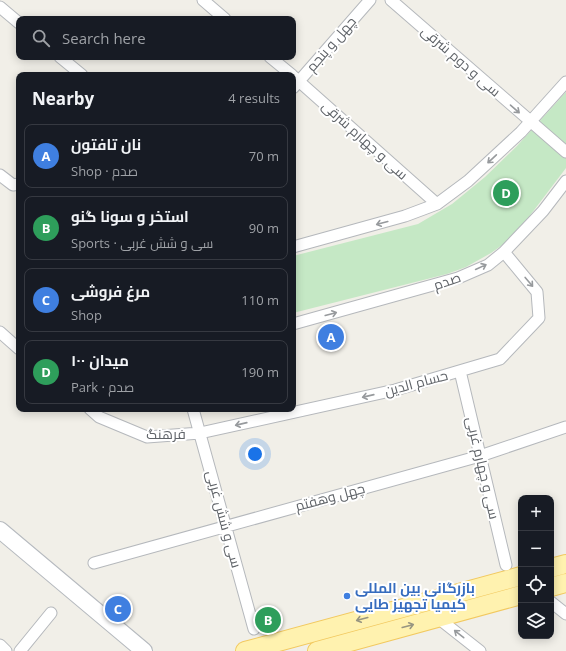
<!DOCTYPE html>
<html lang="en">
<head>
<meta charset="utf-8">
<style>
	body { margin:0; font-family:"Open Sans",Cairo,sans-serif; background:#20242c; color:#f1f3f6 }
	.controls { position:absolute; right:12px; bottom:12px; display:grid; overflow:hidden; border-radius:8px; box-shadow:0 2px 10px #0003 }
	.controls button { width:36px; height:36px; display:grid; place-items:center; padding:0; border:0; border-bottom:1px solid #363941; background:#171b24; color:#f1f3f6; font:20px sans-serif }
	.you { position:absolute; left:255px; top:454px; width:14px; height:14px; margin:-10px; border:3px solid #fff; border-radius:50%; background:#1a73e8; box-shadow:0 0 0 6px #1a73e833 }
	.badge { display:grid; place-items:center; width:26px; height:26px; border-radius:50%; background:#0f766e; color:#fff; font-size:13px; font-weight:700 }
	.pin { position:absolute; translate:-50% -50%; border:2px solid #fff; box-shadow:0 1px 4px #0006 }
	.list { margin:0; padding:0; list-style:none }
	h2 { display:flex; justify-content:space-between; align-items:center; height:52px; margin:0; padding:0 16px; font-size:17px }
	h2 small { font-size:13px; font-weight:400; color:#9ea1a6 }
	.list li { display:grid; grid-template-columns:26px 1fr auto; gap:12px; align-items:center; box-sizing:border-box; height:64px; margin:0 8px 8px; padding:0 8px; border:1px solid #363941; border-radius:8px }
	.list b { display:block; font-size:15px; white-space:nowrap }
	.list p { margin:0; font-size:13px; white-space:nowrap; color:#9ea1a6 }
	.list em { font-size:13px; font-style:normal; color:#9ea1a6 }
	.icon { flex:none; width:22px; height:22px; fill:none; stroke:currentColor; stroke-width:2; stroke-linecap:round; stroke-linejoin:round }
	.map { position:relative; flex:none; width:566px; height:651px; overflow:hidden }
	.search { position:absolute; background:#171b24; box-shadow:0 2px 10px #0003; left:16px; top:16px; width:280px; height:44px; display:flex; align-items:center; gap:10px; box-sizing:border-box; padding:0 14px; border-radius:8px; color:#9ea1a6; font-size:15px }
	.panel { position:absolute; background:#171b24; box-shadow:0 2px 10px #0003; left:16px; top:72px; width:280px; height:340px; border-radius:8px }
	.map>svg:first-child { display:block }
</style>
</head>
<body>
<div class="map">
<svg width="566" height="651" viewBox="0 0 566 651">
	<rect width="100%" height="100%" fill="#f1efe8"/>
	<!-- green -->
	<path fill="#c5e8c5" d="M566 92V168L525 222 505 243 491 253 466 267 447 274 293 313V256L418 224 452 204 485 177 517 146Z"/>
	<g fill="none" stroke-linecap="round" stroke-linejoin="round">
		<defs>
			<path id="minor" d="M203 0 225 19
				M391 0 566 152
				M0 7 19 23
				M60 57 82 75
				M270 57 292 75
				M293 76 437 204
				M293 88 370 0
				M0 175 13 185 19 184
				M293 247 405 216 437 204 468 181 521 132 566 82
				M293 324 458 278 488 265 504 252 543 211 566 181
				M0 332 19 349
				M460 371 506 565
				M90 409 99 417 147 437 200 433 395 390 500 359 539 318 537 292 504 252
				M193 409 254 629
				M94 563 480 456 566 427
				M551 602 566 614
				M438 618 480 651
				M0 645 6 651
				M20 651 51 613"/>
			<path id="secondary" d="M0 530 144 651"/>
			<path id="primary" d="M551 568 566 564
				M551 587 566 583
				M245 651 521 576
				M317 651 521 595"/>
		</defs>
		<!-- minor casing -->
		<use href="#minor" stroke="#b5b8bc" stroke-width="13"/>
		<!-- secondary casing -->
		<use href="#secondary" stroke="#b6babf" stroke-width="18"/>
		<!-- primary casing -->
		<use href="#primary" stroke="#f2c960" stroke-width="20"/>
		<!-- minor -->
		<use href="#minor" stroke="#fff" stroke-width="11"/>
		<!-- secondary -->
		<use href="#secondary" stroke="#fff" stroke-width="16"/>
		<!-- primary -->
		<use href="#primary" stroke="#fff2af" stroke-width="18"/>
	</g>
	<!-- one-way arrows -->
	<defs><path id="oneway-shaft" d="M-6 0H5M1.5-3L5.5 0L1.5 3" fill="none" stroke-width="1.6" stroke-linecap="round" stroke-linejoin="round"/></defs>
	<g stroke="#979a9d">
		<use href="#oneway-shaft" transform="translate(515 109) rotate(41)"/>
		<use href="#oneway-shaft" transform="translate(492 159) rotate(137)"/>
		<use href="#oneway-shaft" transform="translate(382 223) rotate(165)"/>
		<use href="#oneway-shaft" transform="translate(481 267) rotate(-25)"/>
		<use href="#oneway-shaft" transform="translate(529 282) rotate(50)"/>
		<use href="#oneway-shaft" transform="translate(331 314) rotate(-15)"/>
		<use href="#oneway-shaft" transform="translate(368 396) rotate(167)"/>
		<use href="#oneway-shaft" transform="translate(241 424) rotate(167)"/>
		<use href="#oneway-shaft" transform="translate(459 634) rotate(-142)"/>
	</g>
	<g stroke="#979581">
		<use href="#oneway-shaft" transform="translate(362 619) rotate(165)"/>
		<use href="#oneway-shaft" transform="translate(408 626) rotate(-15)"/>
	</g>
	<!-- markers -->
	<circle fill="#3f7fe0" stroke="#fff" stroke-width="1.5" cx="347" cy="596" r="4"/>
	<g text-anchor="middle" stroke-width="4" stroke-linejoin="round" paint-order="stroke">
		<!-- street labels -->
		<g font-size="14" fill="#5f6368" stroke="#fff">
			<text transform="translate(331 44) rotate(-49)" y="5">چهل و پنجم</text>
			<text transform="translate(461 61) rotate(41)" y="5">سی و دوم شرقی</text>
			<text transform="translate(365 140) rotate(42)" y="5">سی و چهارم شرقی</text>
			<text transform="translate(447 281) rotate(-19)" y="5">صدم</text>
			<text transform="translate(416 383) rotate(-15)" y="5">حسام الدین</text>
			<text x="166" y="439">فرهنگ</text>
			<text transform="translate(483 468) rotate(77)" y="5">سی و چهارم غربی</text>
			<text transform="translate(330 497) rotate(-15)" y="5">چهل وهفتم</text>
			<text transform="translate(224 519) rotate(75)" y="5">سی و شش غربی</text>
		</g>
		<!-- shop labels -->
		<g font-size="14" font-weight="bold" fill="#366cbe" stroke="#fff" text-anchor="start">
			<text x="355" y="593">بازرگانی بین المللی<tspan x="355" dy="16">کیمیا تجهیز طایی</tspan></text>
		</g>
	</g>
</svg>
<div class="controls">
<button>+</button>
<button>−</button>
<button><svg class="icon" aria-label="locate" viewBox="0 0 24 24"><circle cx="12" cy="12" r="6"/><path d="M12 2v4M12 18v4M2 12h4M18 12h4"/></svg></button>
<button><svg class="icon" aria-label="layers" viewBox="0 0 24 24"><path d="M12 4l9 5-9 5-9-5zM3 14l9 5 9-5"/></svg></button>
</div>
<div class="you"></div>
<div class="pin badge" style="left:331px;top:337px;background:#3f7fe0">A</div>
<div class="pin badge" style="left:268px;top:620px;background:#2e9e5b">B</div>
<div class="pin badge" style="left:118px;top:609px;background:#3f7fe0">C</div>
<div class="pin badge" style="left:506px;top:193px;background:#2e9e5b">D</div>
<div class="search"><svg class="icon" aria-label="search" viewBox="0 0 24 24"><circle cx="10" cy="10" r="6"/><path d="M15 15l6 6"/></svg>Search here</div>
<section class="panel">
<h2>Nearby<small>4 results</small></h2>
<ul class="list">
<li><span class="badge" style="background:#3f7fe0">A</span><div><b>نان تافتون</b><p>Shop · صدم</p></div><em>70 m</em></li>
<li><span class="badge" style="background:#2e9e5b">B</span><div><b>استخر و سونا گنو</b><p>Sports · سی و شش غربی</p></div><em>90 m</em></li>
<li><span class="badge" style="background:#3f7fe0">C</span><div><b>مرغ فروشی</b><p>Shop</p></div><em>110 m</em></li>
<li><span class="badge" style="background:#2e9e5b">D</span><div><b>میدان ۱۰۰</b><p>Park · صدم</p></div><em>190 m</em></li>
</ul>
</section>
</div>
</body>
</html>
